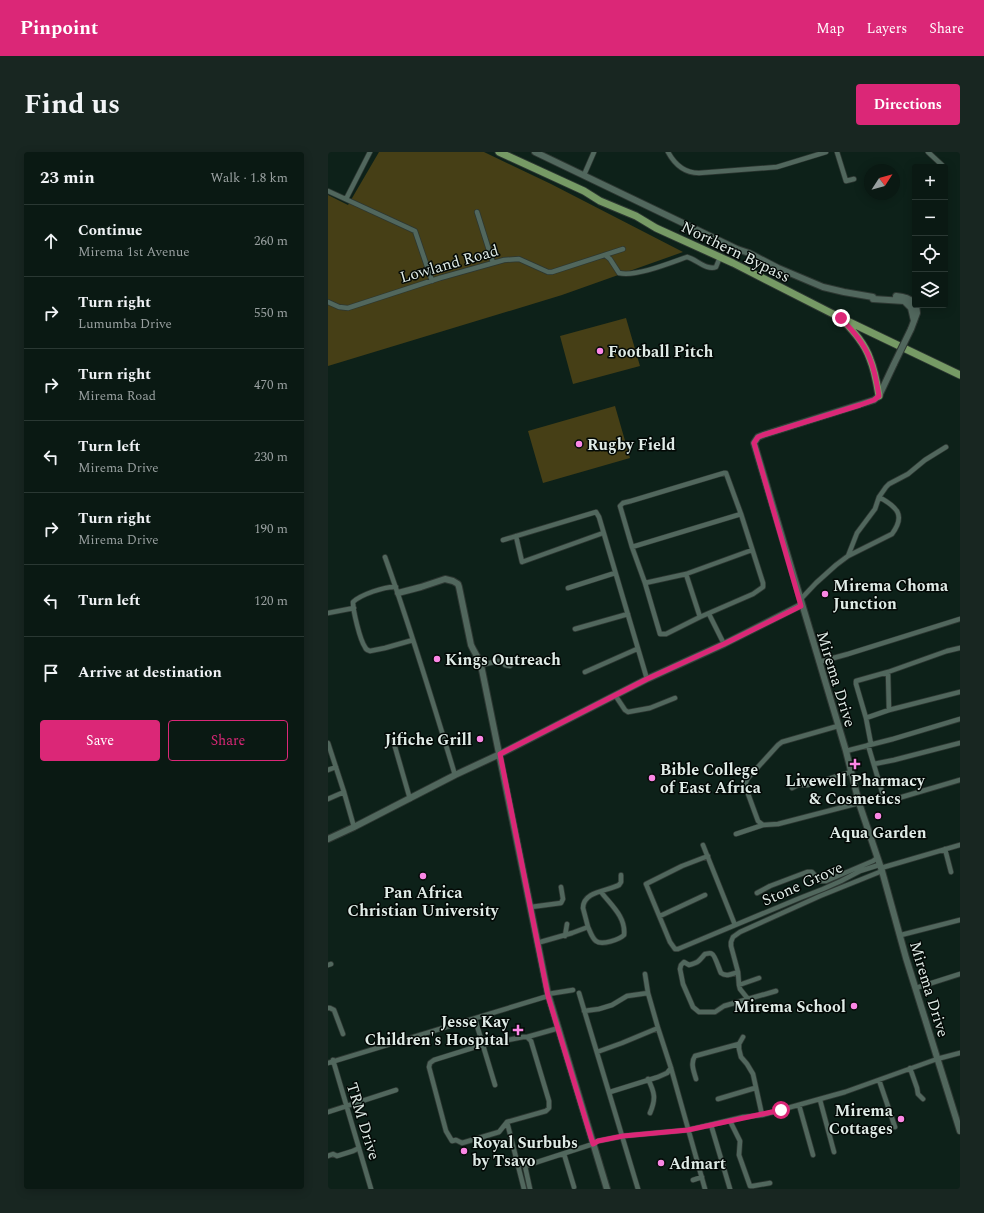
<!DOCTYPE html>
<html lang="en">
<head>
<meta charset="utf-8">
<style>
	body { margin:0; font-family:Spectral,serif; background:#182621; color:#f1f3f6 }
	.controls { position:absolute; right:12px; top:12px; display:grid; overflow:hidden; border-radius:4px; box-shadow:0 2px 10px #0003 }
	.controls button { width:36px; height:36px; display:grid; place-items:center; padding:0; border:0; border-bottom:1px solid #2a3833; background:#0a1913; color:#f1f3f6; font:20px sans-serif }
	.compass { position:absolute; left:536px; top:12px; width:36px; height:36px; border-radius:50%; background:#0a1913; box-shadow:0 2px 10px #0003; rotate:54deg }
	.stop { position:absolute; width:12px; height:12px; margin:-9px; border:3px solid #db2777; border-radius:50%; background:#fff }
	.stop.end { background:#db2777; border-color:#fff; box-shadow:0 1px 4px #0008 }
	.list { margin:0; padding:0; list-style:none }
	h2 { display:flex; justify-content:space-between; align-items:center; height:52px; margin:0; padding:0 16px; font-size:17px }
	h2 small { font-size:13px; font-weight:400; color:#99a0a0 }
	.list li { display:grid; grid-template-columns:26px 1fr auto; gap:12px; align-items:center; box-sizing:border-box; height:72px; padding:0 16px; border-top:1px solid #2a3833 }
	.list b { display:block; font-size:15px; white-space:nowrap }
	.list p { margin:0; font-size:13px; white-space:nowrap; color:#99a0a0 }
	.list em { font-size:13px; font-style:normal; color:#99a0a0 }
	.actions { display:flex; gap:8px; padding:12px 16px }
	.actions a { flex:1; padding:9px 0; border:1px solid #db2777; border-radius:4px; text-align:center; font-size:14px; color:#db2777 }
	.actions .main { background:#db2777; color:#fff }
	.icon { flex:none; width:22px; height:22px; fill:none; stroke:currentColor; stroke-width:2; stroke-linecap:round; stroke-linejoin:round }
	.map { position:relative; flex:none; width:632px; height:1037px; overflow:hidden; border-radius:4px }
	header { display:flex; align-items:center; gap:24px; box-sizing:border-box; height:56px; padding:0 20px; background:#db2777; color:#fff }
	header strong { font-size:19px }
	nav { display:flex; gap:22px; margin-inline-start:auto; font-size:14px }
	.intro { display:flex; align-items:center; justify-content:space-between; box-sizing:border-box; height:96px; padding:0 24px }
	h1 { margin:0; font-size:28px }
	.button { padding:10px 18px; border-radius:4px; background:#db2777; color:#fff; font-size:14px; font-weight:700 }
	main { display:flex; gap:24px; padding:0 24px }
	aside { flex:1; background:#0a1913; border-radius:4px; box-shadow:0 2px 10px #0003 }
	.map>svg:first-child { display:block }
</style>
</head>
<body>
<header>
<strong>Pinpoint</strong>
<nav><a>Map</a><a>Layers</a><a>Share</a></nav>
</header>
<div class="intro"><h1>Find us</h1><a class="button">Directions</a></div>
<main>
<aside>
<h2>23 min<small>Walk · 1.8 km</small></h2>
<ul class="list">
<li><svg class="icon" aria-label="ahead" viewBox="0 0 24 24"><path d="M12 20V5M6 11l6-6 6 6"/></svg><div><b>Continue</b><p>Mirema 1st Avenue</p></div><em>260 m</em></li>
<li><svg class="icon" aria-label="right" viewBox="0 0 24 24"><path d="M7 20v-9h11M14 6l5 5-5 5"/></svg><div><b>Turn right</b><p>Lumumba Drive</p></div><em>550 m</em></li>
<li><svg class="icon" aria-label="right" viewBox="0 0 24 24"><path d="M7 20v-9h11M14 6l5 5-5 5"/></svg><div><b>Turn right</b><p>Mirema Road</p></div><em>470 m</em></li>
<li><svg class="icon" aria-label="left" viewBox="0 0 24 24"><path d="M17 20v-9H6M10 6l-5 5 5 5"/></svg><div><b>Turn left</b><p>Mirema Drive</p></div><em>230 m</em></li>
<li><svg class="icon" aria-label="right" viewBox="0 0 24 24"><path d="M7 20v-9h11M14 6l5 5-5 5"/></svg><div><b>Turn right</b><p>Mirema Drive</p></div><em>190 m</em></li>
<li><svg class="icon" aria-label="left" viewBox="0 0 24 24"><path d="M17 20v-9H6M10 6l-5 5 5 5"/></svg><div><b>Turn left</b></div><em>120 m</em></li>
<li><svg class="icon" aria-label="arrive" viewBox="0 0 24 24"><path d="M6 21V4h12l-3 4 3 4H6"/></svg><div><b>Arrive at destination</b></div></li>
</ul>
<div class="actions"><a class="main">Save</a><a>Share</a></div>
</aside>
<div class="map">
<svg width="632" height="1037" viewBox="0 0 632 1037">
	<rect width="100%" height="100%" fill="#0d2119"/>
	<!-- green -->
	<path fill="#463f16" d="M51 0H156L223 32 355 100 234 143 0 214V43L20 53Z
		M298 166 312 214 245 232 232 184Z
		M287 254 302 306 215 331 200 279Z"/>
	<g fill="none" stroke-linecap="round" stroke-linejoin="round">
		<defs>
			<path id="street" d="M340 0C347 13 356 21 371 21L449 15 498 0
				M509 0 518 29 526 27
				M600 0 614 13
				M256 23 266 0
				M0 39 87 79 104 129
				M18 47 42 0
				M149 60 165 111
				M277 103 282 107 291 121C308 125 342 111 359 105 368 107 379 119 388 115L392 105
				M0 150 11 155 20 156 112 126 176 108 191 107 220 120H224L295 97
				M188 384 194 410 275 381
				M175 388 268 360 271 365 319 527
				M304 395 413 362 398 321H396L303 349 295 351 292 354 304 395 317 431 332 482H338L372 465 425 442 435 435V431L413 362
				M520 404 564 382C578 363 569 355 551 345
				M57 405C83 477 105 550 127 623
				M358 422 372 465
				M317 431 358 422 424 398
				M68 435C57 434 32 443 25 450 25 459 32 488 37 495 38 498 39 498 42 499L57 496 85 488
				M240 436 287 421
				M472 448 488 431 508 413 520 404 529 381 547 357 551 345 558 335 561 332 580 322 597 308 618 295
				M0 461 26 456
				M381 462 396 492
				M247 477 300 462
				M491 510 520 502 632 467
				M153 513 170 509H177V513L182 514 185 511
				M257 520 309 497
				M560 520 561 558
				M287 543 297 558 300 560 322 556 347 546
				M538 566 528 532V529L560 520 619 499 632 496
				M510 574 454 590 450 593 420 626 418 630 417 634 419 639 430 669 435 673 450 672 531 651
				M65 588 82 647
				M0 591 16 640 26 675
				M543 592 538 566 561 558 632 540
				M540 593 557 650 632 628
				M518 599 565 587 632 567
				M546 612 566 608 632 591
				M0 618 8 615
				M464 636 470 633H480L523 620
				M0 647 16 640
				M408 682 435 673
				M375 693 407 773
				M617 697 623 720
				M380 704 354 714 318 732 342 790 347 797H350L362 792 472 746 495 737 513 729 532 719 551 713
				M553 716 632 693
				M429 741 442 734 479 720H484L492 729H498L545 709 549 706
				M203 755 233 751 235 747 233 735
				M332 764 377 743
				M260 775C262 779 264 786 268 789 274 794 292 787 296 783 298 765 283 753 273 740
				M573 783 632 768
				M237 784 239 772
				M209 791 244 781 260 775 255 756C255 739 280 739 291 733L293 730V723
				M0 813 3 812
				M410 820C404 822 398 825 393 821 391 817 387 803 384 802 382 800 379 802 377 802 370 810 371 810 361 813L356 810 353 813 352 817 355 832 365 855 371 860H387L396 854 448 839
				M411 833 431 826
				M588 836 632 822
				M251 841 310 1037
				M220 842 245 838
				M420 847 412 837 411 833 410 820 403 794V790L405 785 412 780 492 744 554 719
				M0 856H2L6 858 15 882
				M256 859 271 857 284 853 299 844 320 841
				M147 867 167 933
				M330 876 343 916 377 1037
				M195 885H199L203 889 221 949V956L218 959 179 970 171 980 134 991 128 988 124 989 118 979 101 915 102 911 106 908 154 893Z
				M199 885 231 876
				M415 885 411 892V897L413 905 419 912 425 922 434 963
				M269 900 294 891 330 876 320 841 317 822
				M5 908 43 1037
				M0 911 220 844
				M582 916 589 936 590 942 595 947
				M320 927C327 941 328 947 322 961
				M368 927C366 920 362 911 367 904L411 892
				M551 928 567 975
				M282 940 330 925 339 921 343 916
				M390 947 427 936
				M492 948 506 1000
				M471 953 485 1003
				M0 960 68 938
				M402 969 412 989 411 1003 422 1034H425L442 1031
				M179 970 196 1037
				M383 973 402 1037
				M236 1002 246 1035
				M0 1004 5 1002 9 1004 25 999 31 996
				M189 1010 197 1014 265 992 270 989 295 984 360 978 415 965 434 963 517 940 609 907 632 901
				M197 1014 202 1037
				M365 1028 374 1025"/>
			<path id="secondary" d="M207 0 409 97 421 101 450 116 495 135 516 140 545 145V147L576 149 583 156 586 169
				M568 144C576 145 582 146 587 152
				M583 177 589 161 588 153
				M566 212 551 244 546 248 435 283 430 285 426 291 518 599 531 651 554 719 578 806 632 979
				M70 441 93 435 117 427 125 429 130 432 131 435 143 493C146 500 151 506 153 513L220 842 279 1037
				M0 687 26 675 127 623 172 602 319 527 396 492 473 453"/>
			<path id="primary" d="M171 0 256 39 272 49 308 64 328 76 405 111 513 166 632 223
				M515 168C526 180 537 192 542 207 547 219 549 232 551 244"/>
		</defs>
		<!-- street casing -->
		<use href="#street" stroke="#2d3732" stroke-width="6"/>
		<!-- secondary casing -->
		<use href="#secondary" stroke="#2d3732" stroke-width="8"/>
		<!-- primary casing -->
		<use href="#primary" stroke="#2d3732" stroke-width="9"/>
		<!-- street -->
		<use href="#street" stroke="#51675d" stroke-width="4.5"/>
		<!-- secondary -->
		<use href="#secondary" stroke="#51675d" stroke-width="6"/>
		<!-- primary -->
		<use href="#primary" stroke="#769a65" stroke-width="7"/>
		<defs>
			<path id="secondary-bridge" d="M566 212 583 177"/>
		</defs>
		<!-- secondary-bridge casing -->
		<use href="#secondary-bridge" stroke="#2d3732" stroke-width="8" stroke-linecap="butt"/>
		<!-- secondary-bridge -->
		<use href="#secondary-bridge" stroke="#51675d" stroke-width="6"/>
	</g>
	<g fill="none" stroke-linecap="round" stroke-linejoin="round">
		<!-- route -->
		<path stroke="#db2777" stroke-width="5" d="M453 958 360 978 295 984 270 989 265 992 220 844 172 602 319 527 396 492 473 454 426 291 430 285 435 283 532 253 546 248 551 244C549 232 547 219 542 207 536 191 524 178 513 166"/>
	</g>
	<!-- markers -->
	<g fill="#fb87e5" stroke="#030906" stroke-width="1.5">
		<circle cx="272" cy="199" r="4"/>
		<circle cx="251" cy="292" r="4"/>
		<circle cx="497" cy="442" r="4"/>
		<circle cx="109" cy="507" r="4"/>
		<circle cx="152" cy="587" r="4"/>
		<path d="M525 606h4v4h4v4h-4v4h-4v-4h-4v-4h4z"/>
		<circle cx="324" cy="626" r="4"/>
		<circle cx="550" cy="664" r="4"/>
		<circle cx="95" cy="724" r="4"/>
		<circle cx="526" cy="854" r="4"/>
		<path d="M188 872h4v4h4v4h-4v4h-4v-4h-4v-4h4z"/>
		<circle cx="573" cy="967" r="4"/>
		<circle cx="136" cy="999" r="4"/>
		<circle cx="333" cy="1011" r="4"/>
	</g>
	<g text-anchor="middle" stroke-width="3" stroke-linejoin="round" paint-order="stroke">
		<!-- street labels -->
		<g font-size="16" fill="#dfebe6" stroke="#030906">
			<text transform="translate(408 99) rotate(26)" y="6">Northern Bypass</text>
			<text transform="translate(121 111) rotate(-16)" y="6">Lowland Road</text>
			<text transform="translate(509 527) rotate(73)" y="6">Mirema Drive</text>
			<text transform="translate(474 731) rotate(-24)" y="6">Stone Grove</text>
			<text transform="translate(602 837) rotate(73)" y="6">Mirema Drive</text>
			<text transform="translate(36 969) rotate(73)" y="6">TRM Drive</text>
		</g>
		<!-- poi labels -->
		<g font-size="16" font-weight="bold" fill="#dfebe6" stroke="#030906" text-anchor="start">
			<text x="280" y="205">Football Pitch</text>
			<text x="259" y="298">Rugby Field</text>
			<text x="505" y="439">Mirema Choma<tspan x="505" dy="18">Junction</tspan></text>
			<text x="117" y="513">Kings Outreach</text>
			<text x="144" y="593" text-anchor="end">Jifiche Grill</text>
			<text x="332" y="623">Bible College<tspan x="332" dy="18">of East Africa</tspan></text>
			<text x="527" y="634" text-anchor="middle">Livewell Pharmacy<tspan x="527" dy="18">&amp; Cosmetics</tspan></text>
			<text x="550" y="686" text-anchor="middle">Aqua Garden</text>
			<text x="95" y="746" text-anchor="middle">Pan Africa<tspan x="95" dy="18">Christian University</tspan></text>
			<text x="518" y="860" text-anchor="end">Mirema School</text>
			<text x="181" y="875" text-anchor="end">Jesse Kay<tspan x="181" dy="18">Children's Hospital</tspan></text>
			<text x="565" y="964" text-anchor="end">Mirema<tspan x="565" dy="18">Cottages</tspan></text>
			<text x="144" y="996">Royal Surbubs<tspan x="144" dy="18">by Tsavo</tspan></text>
			<text x="341" y="1017">Admart</text>
		</g>
	</g>
</svg>
<div class="controls">
<button>+</button>
<button>−</button>
<button><svg class="icon" aria-label="locate" viewBox="0 0 24 24"><circle cx="12" cy="12" r="6"/><path d="M12 2v4M12 18v4M2 12h4M18 12h4"/></svg></button>
<button><svg class="icon" aria-label="layers" viewBox="0 0 24 24"><path d="M12 4l9 5-9 5-9-5zM3 14l9 5 9-5"/></svg></button>
</div>
<svg class="compass" viewBox="-18 -18 36 36"><path d="M0-13l5 13h-10z" fill="#e53935"/><path d="M0 13l5-13h-10z" fill="#99a0a0"/></svg>
<div class="stop" style="left:453px;top:958px"></div>
<div class="stop end" style="left:513px;top:166px"></div>
</div>
</main>
</body>
</html>
